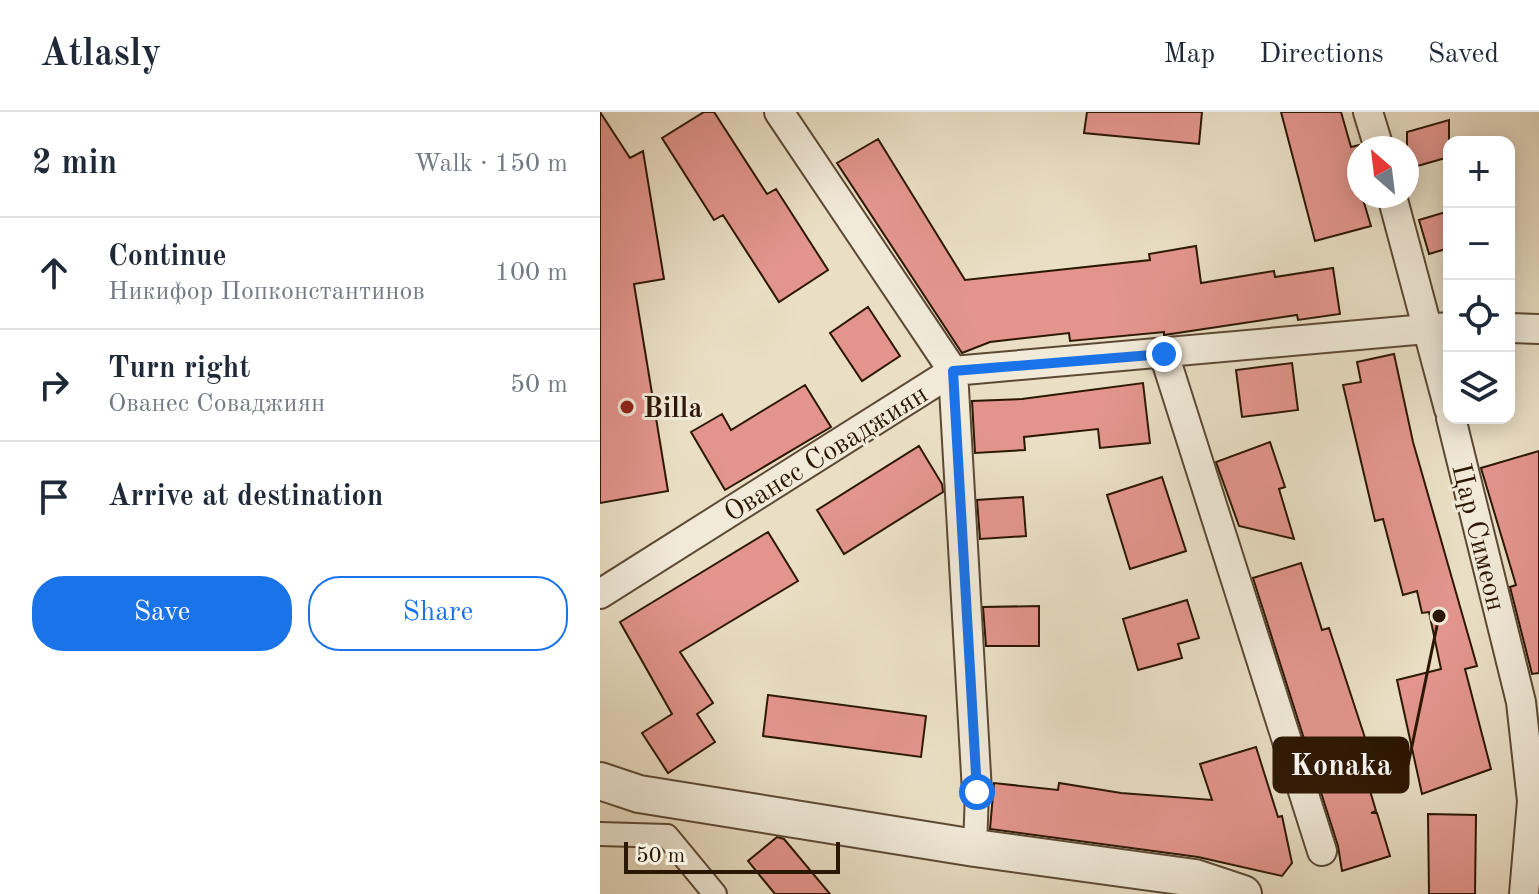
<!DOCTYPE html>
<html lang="en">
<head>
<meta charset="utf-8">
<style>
	body { margin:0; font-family:"Old Standard TT",serif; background:#f2f2f3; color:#1f2937 }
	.controls { position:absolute; right:24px; top:24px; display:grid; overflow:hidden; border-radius:16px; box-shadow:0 4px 20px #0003 }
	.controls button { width:72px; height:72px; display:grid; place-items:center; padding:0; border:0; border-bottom:2px solid #e0e1e3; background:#fff; color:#1f2937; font:40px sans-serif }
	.compass { position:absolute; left:747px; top:24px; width:72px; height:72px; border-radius:50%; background:#fff; box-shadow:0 4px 20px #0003; rotate:332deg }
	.scale { position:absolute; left:24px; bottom:20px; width:216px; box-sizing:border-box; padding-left:8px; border:4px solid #2c1703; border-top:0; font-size:22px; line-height:28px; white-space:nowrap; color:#2c1703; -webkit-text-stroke:6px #f1ead9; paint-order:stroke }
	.stop { position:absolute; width:24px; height:24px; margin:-18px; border:6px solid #1a73e8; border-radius:50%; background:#fff }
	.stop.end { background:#1a73e8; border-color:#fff; box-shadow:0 2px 8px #0008 }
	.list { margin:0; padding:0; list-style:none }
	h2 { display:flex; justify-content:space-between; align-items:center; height:104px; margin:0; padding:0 32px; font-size:34px }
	h2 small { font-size:26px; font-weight:400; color:#747a83 }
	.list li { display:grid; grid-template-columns:52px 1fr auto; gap:24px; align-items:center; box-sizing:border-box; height:112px; padding:0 32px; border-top:2px solid #e0e1e3 }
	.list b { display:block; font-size:30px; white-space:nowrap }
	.list p { margin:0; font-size:26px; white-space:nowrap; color:#747a83 }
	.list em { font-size:26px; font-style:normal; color:#747a83 }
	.actions { display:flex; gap:16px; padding:24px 32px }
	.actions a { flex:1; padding:18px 0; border:2px solid #1a73e8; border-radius:32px; text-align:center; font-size:28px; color:#1a73e8 }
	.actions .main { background:#1a73e8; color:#fff }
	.icon { flex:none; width:44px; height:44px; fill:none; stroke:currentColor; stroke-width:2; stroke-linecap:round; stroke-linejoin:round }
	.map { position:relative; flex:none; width:939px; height:782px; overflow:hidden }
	header { display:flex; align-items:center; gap:48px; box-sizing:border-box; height:112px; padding:0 40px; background:#fff; border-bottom:2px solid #e0e1e3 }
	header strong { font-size:38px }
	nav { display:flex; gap:44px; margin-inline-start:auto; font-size:28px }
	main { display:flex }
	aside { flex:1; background:#fff }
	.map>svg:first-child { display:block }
</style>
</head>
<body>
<header>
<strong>Atlasly</strong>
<nav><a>Map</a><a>Directions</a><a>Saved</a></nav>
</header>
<main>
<aside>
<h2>2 min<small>Walk · 150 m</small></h2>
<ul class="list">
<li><svg class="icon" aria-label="ahead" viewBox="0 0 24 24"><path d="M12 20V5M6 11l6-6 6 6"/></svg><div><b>Continue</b><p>Никифор Попконстантинов</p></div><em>100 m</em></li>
<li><svg class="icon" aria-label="right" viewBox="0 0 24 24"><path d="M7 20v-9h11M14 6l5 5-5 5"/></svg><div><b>Turn right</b><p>Ованес Соваджиян</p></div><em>50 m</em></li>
<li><svg class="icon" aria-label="arrive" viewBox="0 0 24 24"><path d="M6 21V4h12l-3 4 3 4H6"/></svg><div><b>Arrive at destination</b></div></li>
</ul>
<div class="actions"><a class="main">Save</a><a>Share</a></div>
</aside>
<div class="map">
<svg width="939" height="782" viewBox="0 0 939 782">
	<rect width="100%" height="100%" fill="#eadfc5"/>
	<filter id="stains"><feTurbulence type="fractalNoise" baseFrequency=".0025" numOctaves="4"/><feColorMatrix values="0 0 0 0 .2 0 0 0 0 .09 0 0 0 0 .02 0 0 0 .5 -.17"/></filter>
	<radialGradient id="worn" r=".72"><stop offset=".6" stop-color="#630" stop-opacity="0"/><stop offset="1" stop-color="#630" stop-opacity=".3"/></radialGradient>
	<!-- building -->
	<path fill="#e3958d" stroke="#2c1703" stroke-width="2" d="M0 0 30 46 43 39 64 167 34 172 68 379 0 391Z
		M104 0H114L167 82 176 77 228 158 179 190 123 103 114 108 62 26Z
		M487 0H602L599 32 484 21Z
		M681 0H741L751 35 759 33V84H762L771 114 715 129Z
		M849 8V45L807 57V20Z
		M278 27 365 168 550 148 549 142 596 134 601 171 674 159 675 165 733 156 740 202 698 208 697 203 564 223V220L470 229 469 221 390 230 362 241 237 51Z
		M849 99V136L829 142 819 108Z
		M268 195 300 244 262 269 230 221Z
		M794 242 813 330 877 554 865 557 891 657 822 682 797 568 841 557 829 500 822 501 817 479 803 483 783 407 775 409 743 273 761 270 757 250Z
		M692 251 698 298 642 305 636 258Z
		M543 271 550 331 500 336 498 317 424 325 425 338 375 341 372 289 422 287Z
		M205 273 231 315 125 378 91 320 122 302 131 318Z
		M670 330 685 375 679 377 694 427 639 414 616 350Z
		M319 334 342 372 343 380 244 442 217 398Z
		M939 339V561L932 562 910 475 916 473 881 356Z
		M562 365 586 439 530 457 507 383Z
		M423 385 426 424 380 427 377 388Z
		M168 420 198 469 80 540 113 591 97 602 115 630 68 661 42 621 72 602 20 510Z
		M701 451 722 518 729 516 768 635 758 638 776 699 771 701H777L790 744 742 759 738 734 653 466Z
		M587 488 599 526 578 532 582 546 538 558 523 507Z
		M439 494V534H386L383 495Z
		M168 583 326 604 321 645 163 624Z
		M656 635 678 705 682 704 692 751 682 764 598 745 390 717 394 671 458 678 459 671 521 681 612 688 600 652Z
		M828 702 876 703 875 782H829Z
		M177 725 184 727 230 782H175L148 749Z"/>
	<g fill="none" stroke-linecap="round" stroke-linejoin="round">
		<defs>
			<path id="pedestrian" d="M0 722 67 724 115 782
				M375 736 377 680"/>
			<path id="minor" d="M179 0 353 259 377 680
				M768 0 779 36
				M792 84 849 297
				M909 216 939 217
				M564 242 722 739
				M851 306 921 590 932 689 924 782
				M0 482 353 259 849 215"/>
			<path id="tertiary" d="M0 669 39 682 375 736 595 766 643 782"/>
		</defs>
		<!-- pedestrian casing -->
		<use href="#pedestrian" stroke="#5c4934" stroke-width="26"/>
		<!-- minor casing -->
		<use href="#minor" stroke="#5c4934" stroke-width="32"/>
		<!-- tertiary casing -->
		<use href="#tertiary" stroke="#5c4934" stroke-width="40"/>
		<!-- pedestrian -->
		<use href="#pedestrian" stroke="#f1ead9" stroke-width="22"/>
		<!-- minor -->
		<use href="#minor" stroke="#f1ead9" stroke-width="28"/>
		<!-- tertiary -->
		<use href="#tertiary" stroke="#f1ead9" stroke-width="36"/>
	</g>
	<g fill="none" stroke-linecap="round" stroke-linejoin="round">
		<!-- route -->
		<path stroke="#1a73e8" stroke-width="10" d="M377 680 353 259 564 242"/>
	</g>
	<!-- markers -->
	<circle fill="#8f2418" stroke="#f1ead9" stroke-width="3" cx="27" cy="295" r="8"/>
	<g text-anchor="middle" stroke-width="6" stroke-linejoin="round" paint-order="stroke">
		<!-- poi labels -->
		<g font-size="28" font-weight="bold" fill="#2c1703" stroke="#f1ead9" text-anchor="start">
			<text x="43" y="305">Billa</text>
		</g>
		<!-- street labels -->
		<g font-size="28" fill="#2c1703" stroke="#f1ead9">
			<text transform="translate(225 340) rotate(-32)" y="10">Ованес Соваджиян</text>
			<text transform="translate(880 425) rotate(76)" y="10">Цар Симеон</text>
		</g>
	</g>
	<!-- callouts -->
	<path fill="none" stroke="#2c1703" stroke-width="3" d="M839 504L808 653"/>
	<circle fill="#2c1703" stroke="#f1ead9" stroke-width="3" cx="839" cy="504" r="8"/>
	<rect fill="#2c1703" stroke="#2c1703" stroke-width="3" x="674" y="626" width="134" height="54" rx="8"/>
	<g font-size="30" text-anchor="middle" font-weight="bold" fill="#fff">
		<text x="741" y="663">Konaka</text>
	</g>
	<rect width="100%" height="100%" filter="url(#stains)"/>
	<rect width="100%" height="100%" fill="url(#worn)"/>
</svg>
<div class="controls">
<button>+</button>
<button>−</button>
<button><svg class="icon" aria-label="locate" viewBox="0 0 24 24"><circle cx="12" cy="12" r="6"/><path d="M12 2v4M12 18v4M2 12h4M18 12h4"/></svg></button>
<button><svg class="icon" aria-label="layers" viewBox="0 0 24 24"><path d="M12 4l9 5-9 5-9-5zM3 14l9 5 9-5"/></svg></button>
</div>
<svg class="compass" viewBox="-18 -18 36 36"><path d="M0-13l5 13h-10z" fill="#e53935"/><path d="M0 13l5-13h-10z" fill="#747a83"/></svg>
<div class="scale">50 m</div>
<div class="stop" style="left:377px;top:680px"></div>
<div class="stop end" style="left:564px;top:242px"></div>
</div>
</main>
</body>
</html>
